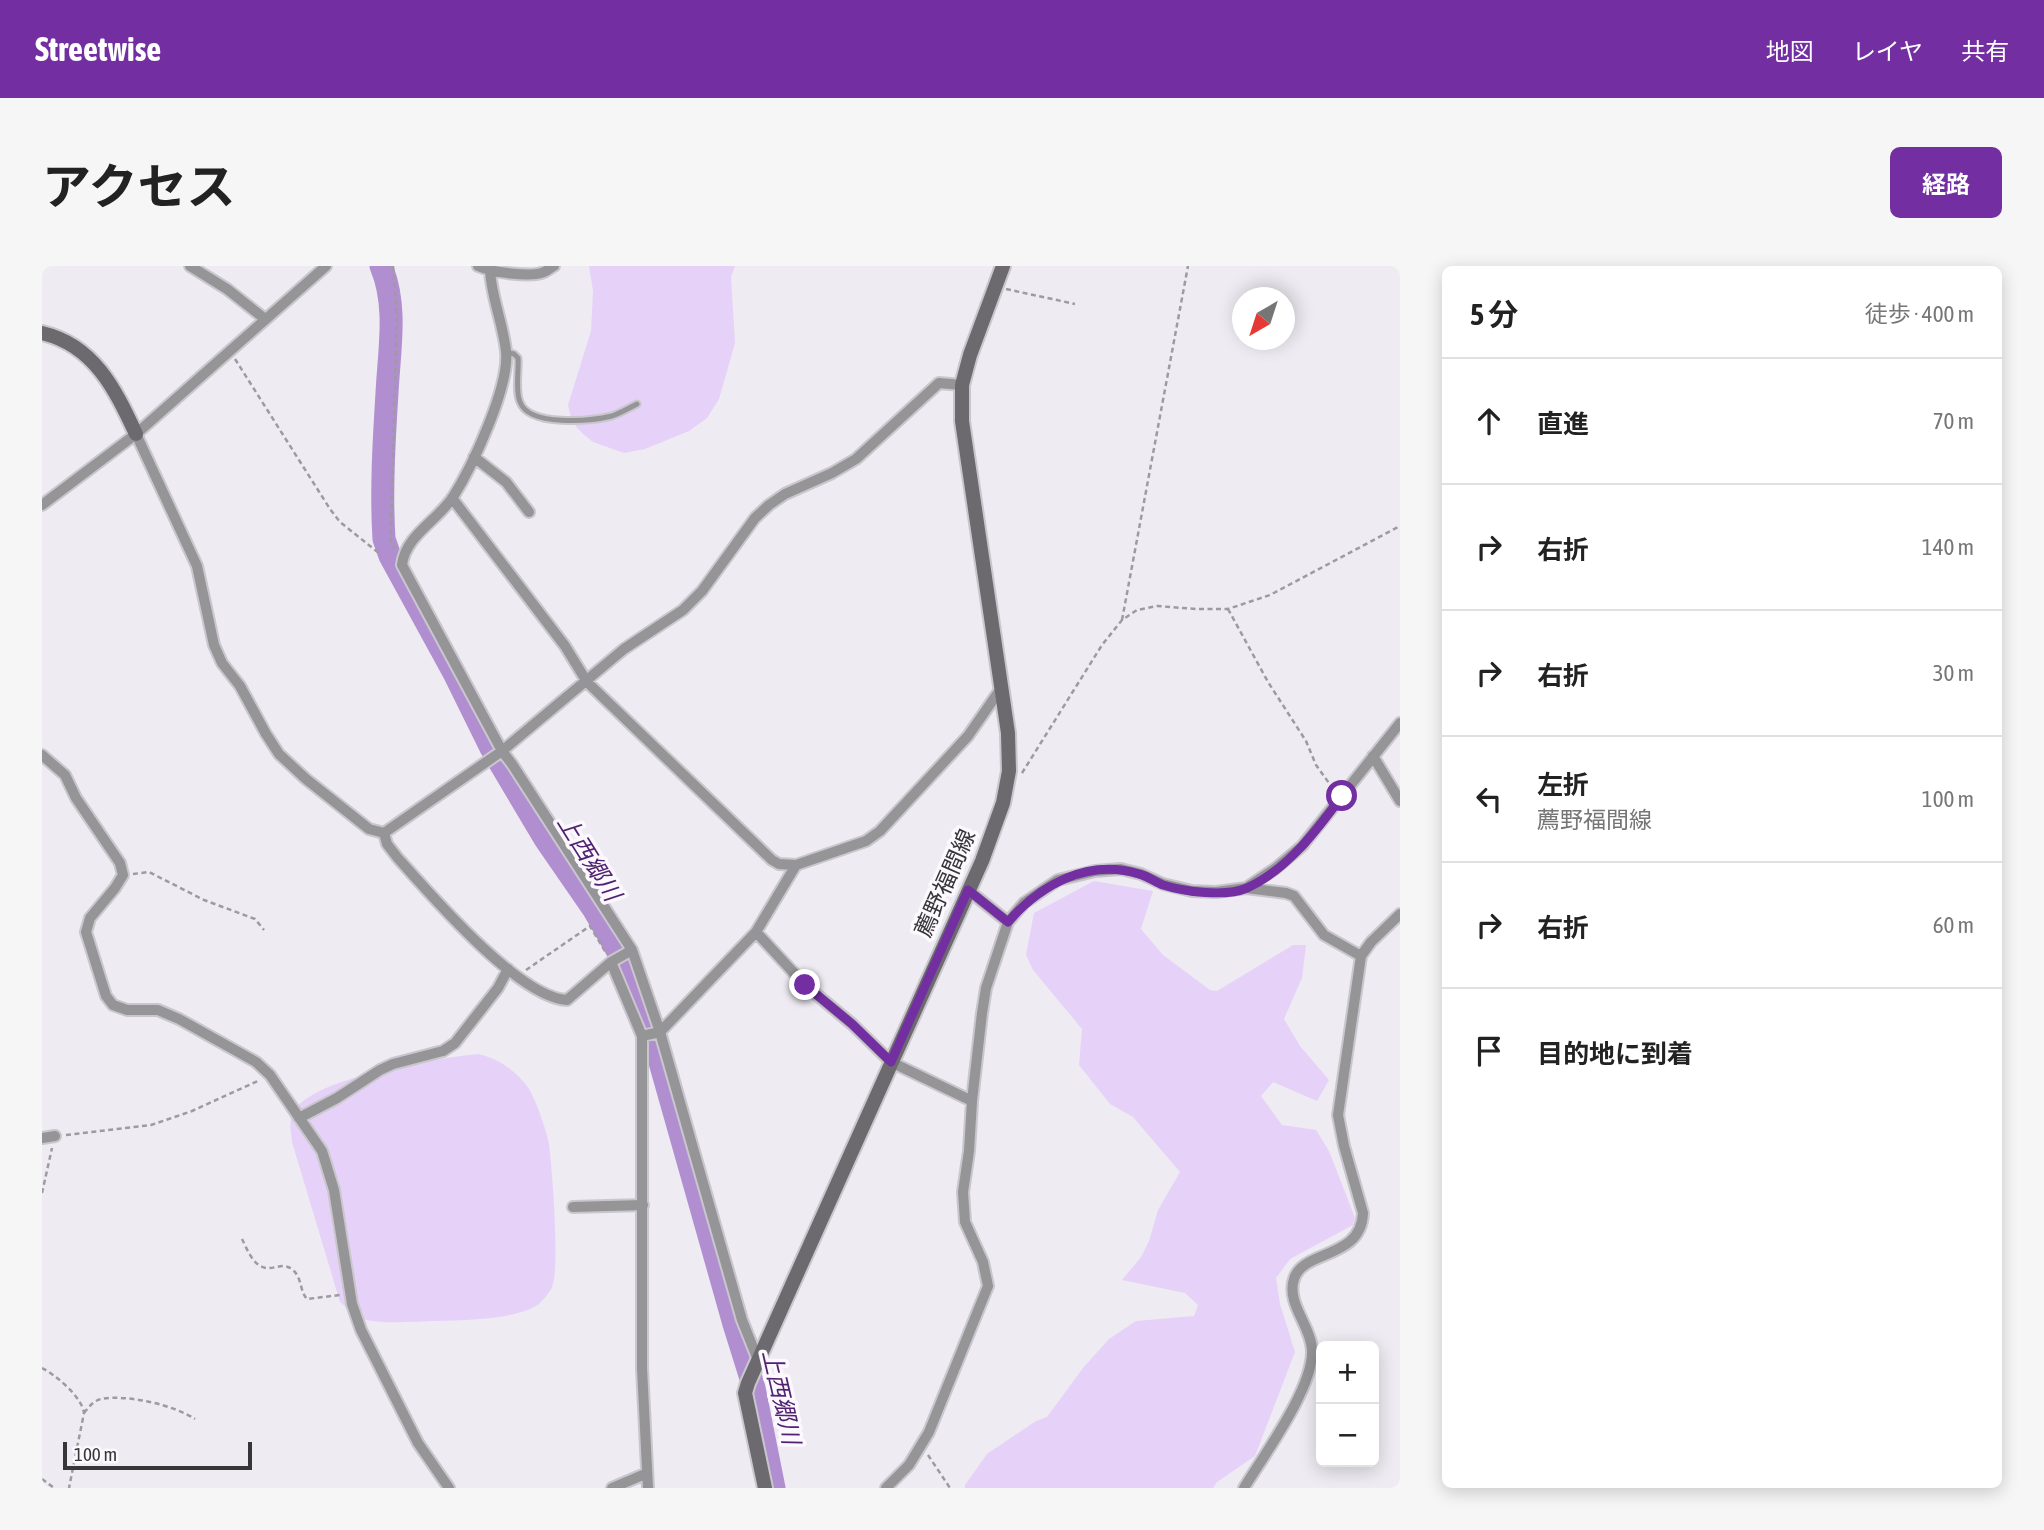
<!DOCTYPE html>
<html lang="ja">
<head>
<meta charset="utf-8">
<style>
	body { margin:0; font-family:"Asap Condensed","Noto Sans JP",sans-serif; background:#f6f6f6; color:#222 }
	.controls { position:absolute; right:21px; bottom:21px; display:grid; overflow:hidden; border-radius:10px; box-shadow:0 4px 18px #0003 }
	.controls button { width:63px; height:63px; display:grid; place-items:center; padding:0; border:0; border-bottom:2px solid #e0e0e0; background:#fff; color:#222; font:35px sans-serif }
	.compass { position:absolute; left:1190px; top:21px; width:63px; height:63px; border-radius:50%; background:#fff; box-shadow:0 4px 18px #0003; rotate:219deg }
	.scale { position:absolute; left:21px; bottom:18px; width:189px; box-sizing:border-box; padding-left:7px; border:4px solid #363538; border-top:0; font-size:19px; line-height:24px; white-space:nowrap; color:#363538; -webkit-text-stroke:5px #fbf8fe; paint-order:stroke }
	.stop { position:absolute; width:21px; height:21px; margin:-16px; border:5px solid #732ea2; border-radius:50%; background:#fff }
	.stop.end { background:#732ea2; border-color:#fff; box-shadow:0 2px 7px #0008 }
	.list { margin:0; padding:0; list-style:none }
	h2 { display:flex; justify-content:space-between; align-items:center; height:91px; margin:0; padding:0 28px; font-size:30px }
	h2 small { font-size:23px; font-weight:400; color:#767676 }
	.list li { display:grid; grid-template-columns:46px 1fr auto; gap:21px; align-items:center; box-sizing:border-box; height:126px; padding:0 28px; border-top:2px solid #e0e0e0 }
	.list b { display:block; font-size:26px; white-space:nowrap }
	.list p { margin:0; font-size:23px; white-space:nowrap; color:#767676 }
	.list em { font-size:23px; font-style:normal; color:#767676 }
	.icon { flex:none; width:38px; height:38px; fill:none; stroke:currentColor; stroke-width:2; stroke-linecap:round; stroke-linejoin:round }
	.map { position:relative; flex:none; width:1358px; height:1222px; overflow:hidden; border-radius:10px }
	header { display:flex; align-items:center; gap:42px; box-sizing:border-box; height:98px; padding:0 35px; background:#732ea2; color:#fff }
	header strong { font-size:33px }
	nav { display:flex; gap:38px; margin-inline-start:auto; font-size:24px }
	.intro { display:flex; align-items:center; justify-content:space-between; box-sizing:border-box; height:168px; padding:0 42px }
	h1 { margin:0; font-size:49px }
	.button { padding:18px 32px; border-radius:10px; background:#732ea2; color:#fff; font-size:24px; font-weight:700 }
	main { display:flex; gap:42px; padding:0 42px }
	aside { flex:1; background:#fff; border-radius:10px; box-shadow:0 4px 18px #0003 }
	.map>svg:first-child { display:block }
</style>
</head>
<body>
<header>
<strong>Streetwise</strong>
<nav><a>地図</a><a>レイヤ</a><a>共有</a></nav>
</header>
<div class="intro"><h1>アクセス</h1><a class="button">経路</a></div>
<main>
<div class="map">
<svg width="1358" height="1222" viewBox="0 0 1358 1222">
	<rect width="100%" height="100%" fill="#eeebf2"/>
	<!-- green -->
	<path fill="#e6d2f9" d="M547 0H693L689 11 693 77 677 133 665 152 647 165 603 183 582 187 551 176 540 167 530 156 526 139 549 65 551 25Z
		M1052 615 1111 625 1099 663 1121 689 1168 724 1175 725 1251 679H1264L1260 712 1242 753 1258 780 1287 814 1275 835 1231 816 1219 830 1240 859 1274 864 1287 885 1313 952 1311 959 1248 993 1234 1012 1238 1038 1253 1086 1213 1190 1175 1216 1171 1222H923V1219L945 1188 994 1155 1005 1151 1041 1102 1067 1073 1094 1055 1152 1050 1156 1039 1143 1027 1080 1014 1099 991 1107 975 1116 944 1138 906 1091 851 1068 838 1037 799 1040 763 991 704 984 689 992 647Z
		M436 788C456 792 476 806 487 823 494 834 505 866 507 878 510 902 518 1003 510 1021 508 1026 501 1034 497 1038 475 1054 420 1054 393 1055 373 1055 331 1060 314 1050 308 1046 303 1040 298 1036L250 876C249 866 246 854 252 845 272 811 397 792 436 788Z"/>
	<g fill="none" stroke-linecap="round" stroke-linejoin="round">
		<!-- river -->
		<path stroke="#b18ed0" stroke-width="23" d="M339 0C356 40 347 85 345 127 342 175 339 225 342 273L348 290 412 407 449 482 503 573 552 644 587 705 614 782 692 1058 712 1122 732 1222"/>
		<defs>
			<path id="lane" d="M464 86 472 88 476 92C477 105 473 125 478 136 487 161 549 155 570 150 579 147 587 142 595 138"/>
			<path id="street" d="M148 0 185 23 223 53
				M436 0C449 6 489 12 502 6 503 6 511 0 512 0
				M448 5C450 33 461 58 464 85 468 120 430 201 411 231 395 255 363 270 360 299L460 485 470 498 590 684 618 766 700 1054 716 1094
				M94 168 155 300 172 379 180 397 198 420 224 468 237 488 264 513 327 563 342 567
				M432 191 464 216 487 246
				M410 232 523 380 545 416 730 594 737 598 754 599 824 575 838 565 926 470 960 421
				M0 239 94 168 284 0
				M0 489 23 509 34 532 78 597 81 609 73 622 48 652 44 666 64 730 71 739 85 744H116L137 753 214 796 228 809 280 885 292 924 310 1038 319 1064 376 1177 407 1222
				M1331 490 1358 535
				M342 567 460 485 582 383 641 344 660 325 713 252 727 239 743 228 790 207 814 193 897 117 920 119
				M342 567 345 578 355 591C388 628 477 732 525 734L569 696 590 684
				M1204 622 1244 627 1252 630 1282 669 1319 690
				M926 624 966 656
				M714 666 763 719 810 758 849 796 930 835
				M569 696 600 770V1102L606 1222
				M600 770 618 766 714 666 754 599
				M257 852 295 832 338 804 351 798 401 785 413 777 456 722 466 703
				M0 872 13 870
				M531 941 601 939
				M570 1222 603 1208
				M844 1222 867 1199 887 1166 946 1020 941 996 923 956 921 926 927 885 930 835 940 747 944 722 966 656 982 637 1016 614 1053 605 1079 603 1099 608 1121 618 1150 625 1174 626 1204 622 1234 602 1260 580 1358 457
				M1202 1222C1222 1189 1272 1121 1270 1084 1269 1060 1244 1037 1252 1013 1261 983 1319 994 1321 947L1302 880 1296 849 1319 690 1329 676 1358 648"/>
			<path id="secondary" d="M0 67C52 79 73 123 94 168
				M723 1222 703 1127 706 1117 940 595 961 537 967 505 966 467 920 155V119L928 89 961 0"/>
		</defs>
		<!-- lane casing -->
		<use href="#lane" stroke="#c9c7cd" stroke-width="9"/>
		<!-- street casing -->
		<use href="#street" stroke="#c9c7cd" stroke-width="14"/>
		<!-- secondary casing -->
		<use href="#secondary" stroke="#c9c7cd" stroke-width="18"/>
		<!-- path -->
		<path stroke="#9d9ba0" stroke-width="2.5" stroke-dasharray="5 3.5" stroke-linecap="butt" d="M351 0 355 50 349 263V275L353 283
			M964 23 1033 38
			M193 93 288 243 298 256 338 288
			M1186 343 1226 416 1264 475 1274 499 1292 524
			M1080 354 1146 0
			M980 507 1060 379 1080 354 1095 344 1115 340 1154 343H1186L1228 329 1358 260
			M91 608 107 606 162 634 213 653 222 664
			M484 704 548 660 564 687
			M24 869 109 859 150 845 218 814
			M0 927 10 882
			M200 973C205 983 211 1000 224 1002 234 1003 242 996 251 1004 260 1012 258 1026 265 1033L298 1029
			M0 1102C14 1109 40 1131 42 1147L27 1222
			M42 1147C47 1141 51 1135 59 1133 84 1128 132 1139 153 1153
			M886 1189 908 1222
			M0 1213 12 1222"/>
		<!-- lane -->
		<use href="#lane" stroke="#959497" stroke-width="5"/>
		<!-- street -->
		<use href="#street" stroke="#959497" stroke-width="10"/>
		<!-- secondary -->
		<use href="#secondary" stroke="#6c6a6e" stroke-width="14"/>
	</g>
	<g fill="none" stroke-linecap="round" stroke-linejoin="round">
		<!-- route -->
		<path stroke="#732ea2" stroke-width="9" d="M763 719 810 758 849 796 926 624 966 656C998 619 1046 592 1097 608 1106 610 1113 616 1121 619 1143 626 1184 631 1205 622 1245 604 1275 564 1300 530"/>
	</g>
	<g text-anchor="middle" stroke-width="7" stroke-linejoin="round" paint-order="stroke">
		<!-- street labels -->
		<g font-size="23" fill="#363538" stroke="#fbf8fe">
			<text transform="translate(903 617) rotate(-66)" y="8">薦野福間線</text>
		</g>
		<!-- water labels -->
		<g font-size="24" font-style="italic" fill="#502271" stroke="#fbf8fe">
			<text transform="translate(547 592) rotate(58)" y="8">上西郷川</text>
			<text transform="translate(739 1131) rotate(77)" y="8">上西郷川</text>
		</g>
	</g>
</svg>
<div class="controls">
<button>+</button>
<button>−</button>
</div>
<svg class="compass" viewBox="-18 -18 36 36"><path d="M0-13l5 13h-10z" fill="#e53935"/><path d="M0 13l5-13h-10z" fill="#767676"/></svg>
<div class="scale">100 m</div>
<div class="stop" style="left:1300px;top:530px"></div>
<div class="stop end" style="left:763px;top:719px"></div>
</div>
<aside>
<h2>5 分<small>徒歩 · 400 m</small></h2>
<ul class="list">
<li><svg class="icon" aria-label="ahead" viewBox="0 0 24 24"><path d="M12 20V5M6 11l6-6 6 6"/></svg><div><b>直進</b></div><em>70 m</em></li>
<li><svg class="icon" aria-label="right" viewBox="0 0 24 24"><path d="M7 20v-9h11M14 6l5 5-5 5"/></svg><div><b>右折</b></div><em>140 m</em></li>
<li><svg class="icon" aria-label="right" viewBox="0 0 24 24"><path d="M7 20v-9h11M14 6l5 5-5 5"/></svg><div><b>右折</b></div><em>30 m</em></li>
<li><svg class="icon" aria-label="left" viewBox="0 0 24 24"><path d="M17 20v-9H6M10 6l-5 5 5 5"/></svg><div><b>左折</b><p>薦野福間線</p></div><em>100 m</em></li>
<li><svg class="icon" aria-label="right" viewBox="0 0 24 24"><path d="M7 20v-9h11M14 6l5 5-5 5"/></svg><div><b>右折</b></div><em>60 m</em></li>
<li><svg class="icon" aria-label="arrive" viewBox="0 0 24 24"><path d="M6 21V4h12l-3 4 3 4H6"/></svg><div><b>目的地に到着</b></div></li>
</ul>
</aside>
</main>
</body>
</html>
